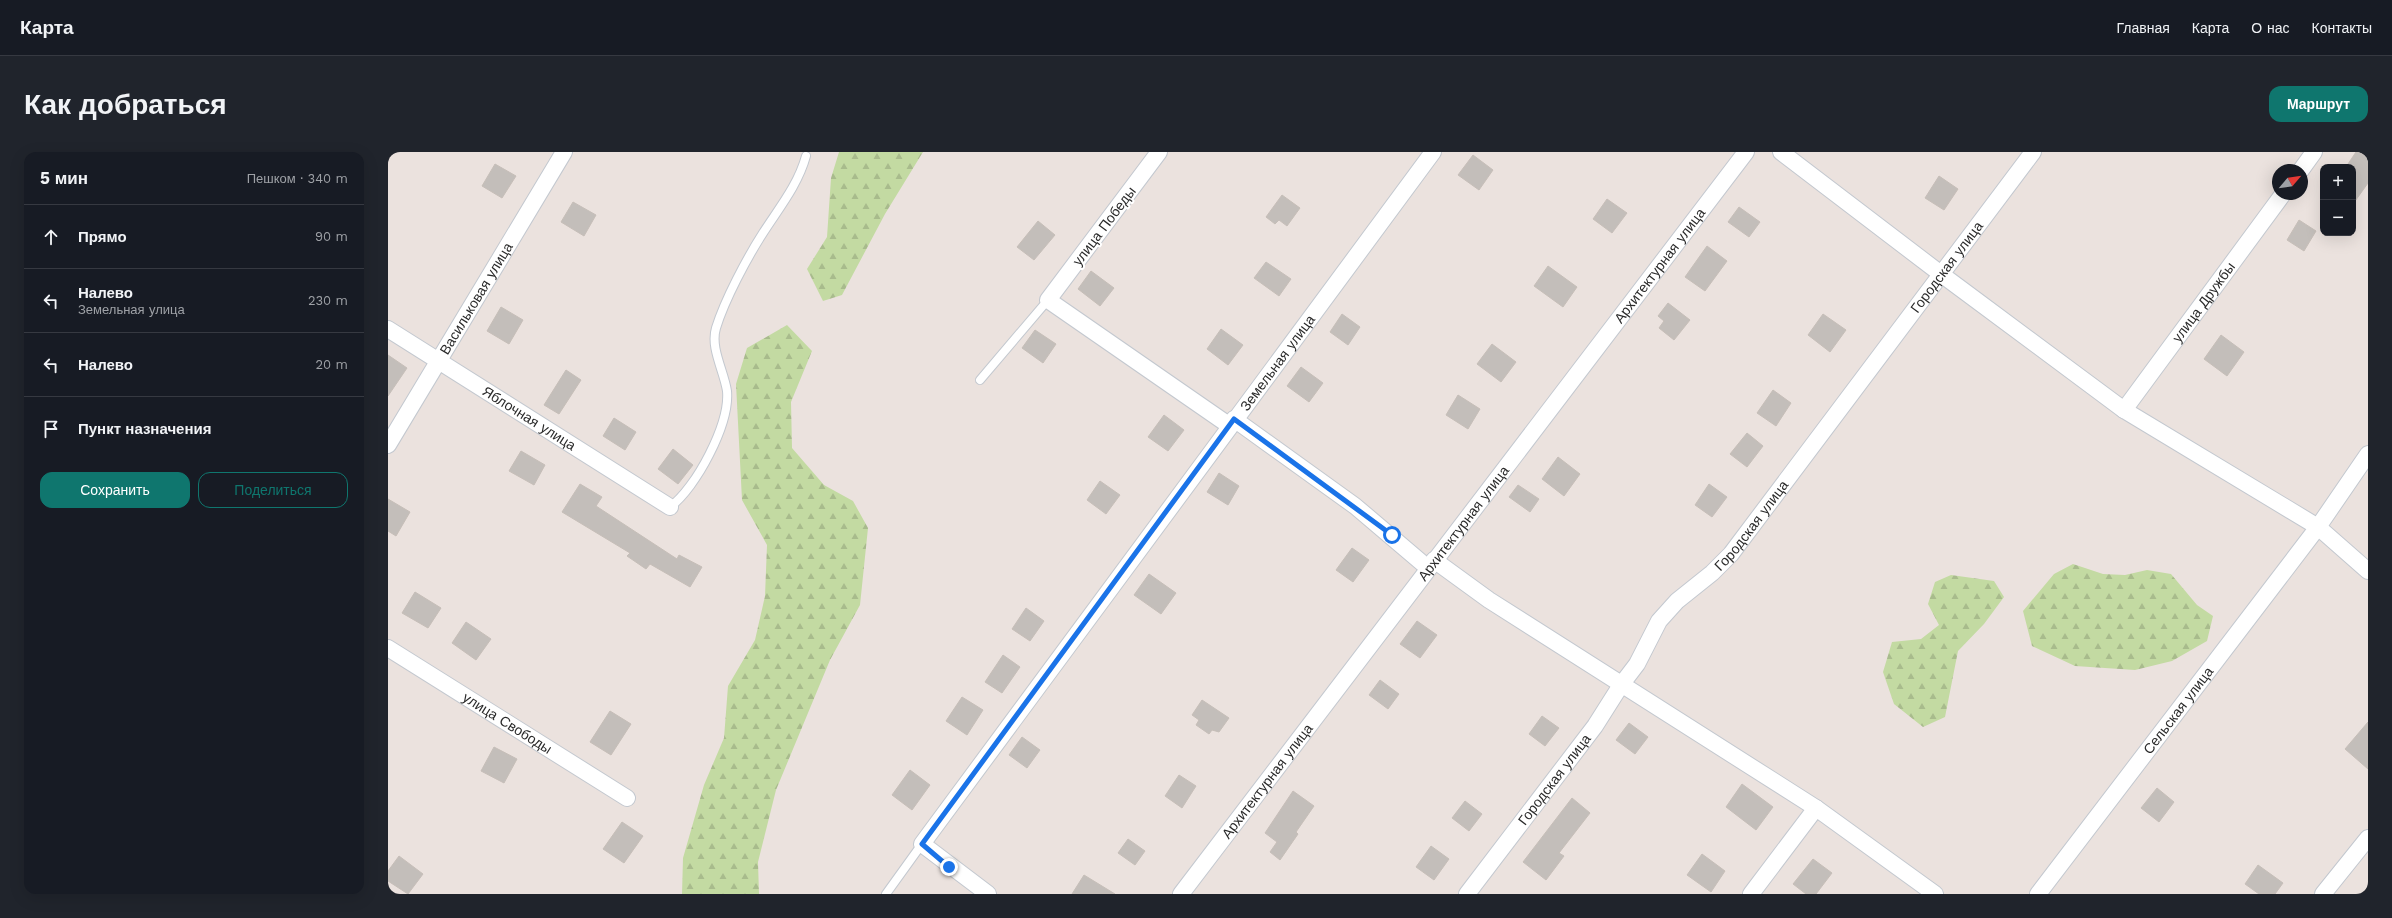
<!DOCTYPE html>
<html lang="ru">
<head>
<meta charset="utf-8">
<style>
	body { margin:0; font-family:"Work Sans",sans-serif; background:#20242c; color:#f1f3f6 }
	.controls { position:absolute; right:12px; top:12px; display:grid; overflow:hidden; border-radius:8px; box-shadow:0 4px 16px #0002 }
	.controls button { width:36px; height:36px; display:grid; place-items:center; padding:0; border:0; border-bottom:1px solid #363941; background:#171b24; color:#f1f3f6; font:20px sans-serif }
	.compass { position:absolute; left:1884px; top:12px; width:36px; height:36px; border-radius:50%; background:#171b24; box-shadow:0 4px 16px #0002; rotate:61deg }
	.stop { position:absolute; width:12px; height:12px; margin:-9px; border:3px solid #1a73e8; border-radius:50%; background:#fff }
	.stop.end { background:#1a73e8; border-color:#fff; box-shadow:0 1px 4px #0008 }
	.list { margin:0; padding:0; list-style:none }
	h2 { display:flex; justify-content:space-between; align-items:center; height:52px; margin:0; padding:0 16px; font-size:17px }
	h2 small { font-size:13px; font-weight:400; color:#9ea1a6 }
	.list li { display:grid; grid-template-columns:26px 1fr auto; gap:12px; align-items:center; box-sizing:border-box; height:64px; padding:0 16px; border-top:1px solid #363941 }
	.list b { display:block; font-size:15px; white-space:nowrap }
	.list p { margin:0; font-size:13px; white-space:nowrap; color:#9ea1a6 }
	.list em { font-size:13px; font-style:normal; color:#9ea1a6 }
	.actions { display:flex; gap:8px; padding:12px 16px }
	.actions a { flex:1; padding:9px 0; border:1px solid #0f766e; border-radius:12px; text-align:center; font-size:14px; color:#0f766e }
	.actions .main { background:#0f766e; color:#fff }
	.icon { flex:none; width:22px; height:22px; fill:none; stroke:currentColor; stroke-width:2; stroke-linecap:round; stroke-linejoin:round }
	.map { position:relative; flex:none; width:1980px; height:742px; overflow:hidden; border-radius:12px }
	header { display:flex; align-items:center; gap:24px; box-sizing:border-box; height:56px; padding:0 20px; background:#171b24; border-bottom:1px solid #363941 }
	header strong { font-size:19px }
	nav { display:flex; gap:22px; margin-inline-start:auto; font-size:14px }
	.intro { display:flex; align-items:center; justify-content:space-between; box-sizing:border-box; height:96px; padding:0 24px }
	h1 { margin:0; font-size:28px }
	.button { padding:10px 18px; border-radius:12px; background:#0f766e; color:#fff; font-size:14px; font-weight:700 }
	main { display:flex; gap:24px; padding:0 24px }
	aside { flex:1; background:#171b24; border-radius:12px; box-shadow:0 4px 16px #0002 }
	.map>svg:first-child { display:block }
</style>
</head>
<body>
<header>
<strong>Карта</strong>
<nav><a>Главная</a><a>Карта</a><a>О нас</a><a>Контакты</a></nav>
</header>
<div class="intro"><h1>Как добраться</h1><a class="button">Маршрут</a></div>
<main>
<aside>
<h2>5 мин<small>Пешком · 340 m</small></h2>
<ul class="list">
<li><svg class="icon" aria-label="ahead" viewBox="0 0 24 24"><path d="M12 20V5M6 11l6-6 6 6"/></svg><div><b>Прямо</b></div><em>90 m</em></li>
<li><svg class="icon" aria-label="left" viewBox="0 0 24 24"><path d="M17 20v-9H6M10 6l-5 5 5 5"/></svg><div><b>Налево</b><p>Земельная улица</p></div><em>230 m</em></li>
<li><svg class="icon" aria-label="left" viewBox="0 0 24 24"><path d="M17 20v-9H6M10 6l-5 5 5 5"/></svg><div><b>Налево</b></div><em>20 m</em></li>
<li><svg class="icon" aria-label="arrive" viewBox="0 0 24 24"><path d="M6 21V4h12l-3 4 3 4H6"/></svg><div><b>Пункт назначения</b></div></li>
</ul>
<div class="actions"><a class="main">Сохранить</a><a>Поделиться</a></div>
</aside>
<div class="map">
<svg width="1980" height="742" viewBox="0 0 1980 742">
	<defs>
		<pattern id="forest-firs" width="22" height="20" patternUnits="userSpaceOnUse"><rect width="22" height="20" fill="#c3daa2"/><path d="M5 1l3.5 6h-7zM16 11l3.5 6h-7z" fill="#a8bb8c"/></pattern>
	</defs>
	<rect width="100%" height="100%" fill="#ebe2de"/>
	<!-- forest -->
	<path fill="url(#forest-firs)" d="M451 0H535L497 62 454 143 435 149 419 117 439 85 443 26Z
		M399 173 424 199 403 250 404 296 436 333 465 349 480 376 472 453 442 508 388 638 370 710 371 742H294L295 706 316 633 336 586 340 534 367 488 377 444 379 393 354 348 348 232 359 196Z
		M1685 412 1715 422 1737 423 1759 418 1783 422 1809 453 1825 464 1819 489 1784 509 1747 518 1687 514 1644 494 1635 459 1666 422Z
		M1563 423 1606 429 1616 445 1596 472 1570 499 1557 565 1535 575 1506 552 1495 520 1504 490 1533 487 1551 473 1540 452 1547 430Z"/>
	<!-- building -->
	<path fill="#c3beba" stroke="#c6beb8" d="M1968 0H1980V31L1965 52V15H1958Z
		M1085 3 1105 18 1091 38 1070 23Z
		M107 12 128 24 114 46 94 34Z
		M1551 24 1570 37 1556 58 1537 46Z
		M894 43 912 56 899 74 891 68 887 72 878 65Z
		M1219 47 1239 61 1224 81 1205 67Z
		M185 50 208 63 196 84 173 70Z
		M1351 55 1372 70 1361 85 1340 70Z
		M1911 68 1928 79 1916 99 1899 88Z
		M650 69 667 83 646 108 629 95Z
		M1319 94 1339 109 1317 139 1297 125Z
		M878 110 903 127 891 144 866 126Z
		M1160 114 1189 135 1175 155 1146 134Z
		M703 119 726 136 712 154 690 137Z
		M1280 151 1302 168 1286 188 1271 176 1276 169 1270 164Z
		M113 155 135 168 121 192 99 179Z
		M954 162 972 175 960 193 942 180Z
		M1435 162 1458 178 1442 200 1420 183Z
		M833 177 855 193 840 213 819 197Z
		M647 178 668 192 655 211 634 196Z
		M1833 183 1856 200 1839 224 1816 207Z
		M1104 192 1128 210 1113 230 1089 212Z
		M0 203 19 216 0 244Z
		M913 215 935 231 921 250 899 234Z
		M178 218 193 228 171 262 156 253Z
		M1385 238 1403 251 1388 274 1369 261Z
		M1070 243 1092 257 1080 277 1058 263Z
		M776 263 796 278 780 299 760 285Z
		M226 266 248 280 237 298 215 284Z
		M1359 281 1375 294 1359 315 1342 302Z
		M285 297 305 313 290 332 270 317Z
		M133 299 157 313 146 333 121 319Z
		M1170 305 1192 322 1176 344 1154 327Z
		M831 321 851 334 840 353 819 340Z
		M712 329 732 343 718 362 699 348Z
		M192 332 214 345 208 354 289 407 291 403 314 415 302 435 262 412 258 417 239 404 242 401 174 360Z
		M1321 332 1339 345 1324 365 1307 353Z
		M1130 333 1151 347 1142 360 1121 345Z
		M0 347 22 360 8 384 0 379Z
		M964 396 981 408 965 430 948 418Z
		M761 422 788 441 773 462 746 443Z
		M27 440 53 456 40 476 14 461Z
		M638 456 656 469 642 489 624 477Z
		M1029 469 1049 483 1032 506 1012 492Z
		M78 470 103 487 88 508 64 491Z
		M615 503 632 515 614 541 597 530Z
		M992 528 1011 542 1000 557 981 543Z
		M574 545 595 558 579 583 558 569Z
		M814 548 841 566 831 580 824 578 821 582 808 573 811 568 804 563Z
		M222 559 243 572 223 603 202 590Z
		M1154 564 1171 576 1157 594 1141 582Z
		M1980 570V617L1957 597Z
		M1241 571 1260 585 1247 602 1228 588Z
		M634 585 652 598 639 616 621 603Z
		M106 595 129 607 116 631 93 619Z
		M522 618 542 633 524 658 504 643Z
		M791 623 808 634 794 656 777 644Z
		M1354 632 1385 655 1368 678 1338 655Z
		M1769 636 1786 650 1771 670 1753 656Z
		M905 639 926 654 908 680 910 682 892 708 882 700 889 690 877 681Z
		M1184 646 1202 661 1171 701 1176 704 1158 728 1135 710Z
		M1077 649 1094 662 1081 679 1064 666Z
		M234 670 255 684 236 711 215 697Z
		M740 687 757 699 747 713 730 701Z
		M1043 694 1061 707 1046 728 1028 715Z
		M1314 702 1337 719 1323 740 1299 723Z
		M11 704 35 722 20 742 0 729V719Z
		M1425 707 1444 721 1428 742H1418L1405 732Z
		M1870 713 1895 731 1887 742H1871L1857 732Z
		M696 723 727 742H684Z"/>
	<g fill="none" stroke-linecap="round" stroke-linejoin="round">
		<defs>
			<path id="service" d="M592 228 660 148
				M282 355C308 336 342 272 339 239 336 219 322 196 328 176 337 147 359 106 375 81 391 56 410 33 418 4
				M498 742 534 692"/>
			<g id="minor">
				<path d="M771 0 660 148 842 274"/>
				<path d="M1393 0 1553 122 1736 258 1930 375 1980 419"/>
				<path d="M1913 18 1926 0"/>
				<path id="s1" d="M0 177 282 355"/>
				<path id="s2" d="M1736 258 1895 42"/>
				<path d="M846 267 967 354 1040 416"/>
				<path id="s3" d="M0 293 176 0"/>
				<path d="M1046 408 1101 448 1428 656 1547 742"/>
				<path id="s4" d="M0 496 239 646"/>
				<path id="s5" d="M600 742 534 692 1045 0"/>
				<path id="s6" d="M793 742 1358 0"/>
				<path id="s7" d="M1079 742 1207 574 1233 533 1249 512 1271 469 1289 449 1324 421 1343 402 1645 0"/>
				<path d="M1363 742 1428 656"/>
				<path id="s8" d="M1650 742 1930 375 1980 302"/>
				<path d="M1935 742 1980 686"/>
			</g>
		</defs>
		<!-- service casing -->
		<use href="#service" stroke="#c3c8cf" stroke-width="10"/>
		<!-- minor casing -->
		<use href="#minor" stroke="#c3c8cf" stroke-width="18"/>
		<!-- service -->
		<use href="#service" stroke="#fff" stroke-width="8"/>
		<!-- minor -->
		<use href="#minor" stroke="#fff" stroke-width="16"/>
	</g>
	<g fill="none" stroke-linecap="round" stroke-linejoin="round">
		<!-- route -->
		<path stroke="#1a73e8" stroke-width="5" d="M561 715 534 692 846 267 1004 383"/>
	</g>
	<g text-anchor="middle" stroke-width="4" stroke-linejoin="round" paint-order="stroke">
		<!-- street labels -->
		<g font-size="14" fill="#2a2a2a" stroke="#fff">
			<text transform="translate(716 74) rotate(-53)" y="5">улица Победы</text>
			<text dy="5" stroke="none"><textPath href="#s6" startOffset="790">Архитектурная улица</textPath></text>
			<text dy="5" stroke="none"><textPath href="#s7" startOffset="792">Городская улица</textPath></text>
			<text dy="5" stroke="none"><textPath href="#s3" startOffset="171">Васильковая улица</textPath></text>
			<text dy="5" stroke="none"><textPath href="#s2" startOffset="134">улица Дружбы</textPath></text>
			<text dy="5" stroke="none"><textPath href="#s5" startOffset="681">Земельная улица</textPath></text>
			<text dy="5" stroke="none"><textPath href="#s1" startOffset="167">Яблочная улица</textPath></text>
			<text dy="5" stroke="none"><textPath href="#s6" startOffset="466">Архитектурная улица</textPath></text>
			<text dy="5" stroke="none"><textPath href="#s7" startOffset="468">Городская улица</textPath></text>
			<text dy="5" stroke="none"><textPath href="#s8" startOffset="231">Сельская улица</textPath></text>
			<text dy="5" stroke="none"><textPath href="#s4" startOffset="141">улица Свободы</textPath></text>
			<text dy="5" stroke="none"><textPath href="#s7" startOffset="144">Городская улица</textPath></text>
			<text dy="5" stroke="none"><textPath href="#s6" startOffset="142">Архитектурная улица</textPath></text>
		</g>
	</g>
</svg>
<div class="controls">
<button>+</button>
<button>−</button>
</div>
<svg class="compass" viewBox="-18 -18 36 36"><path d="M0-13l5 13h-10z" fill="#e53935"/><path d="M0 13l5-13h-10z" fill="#9ea1a6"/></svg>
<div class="stop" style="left:1004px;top:383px"></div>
<div class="stop end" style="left:561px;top:715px"></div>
</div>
</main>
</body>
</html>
